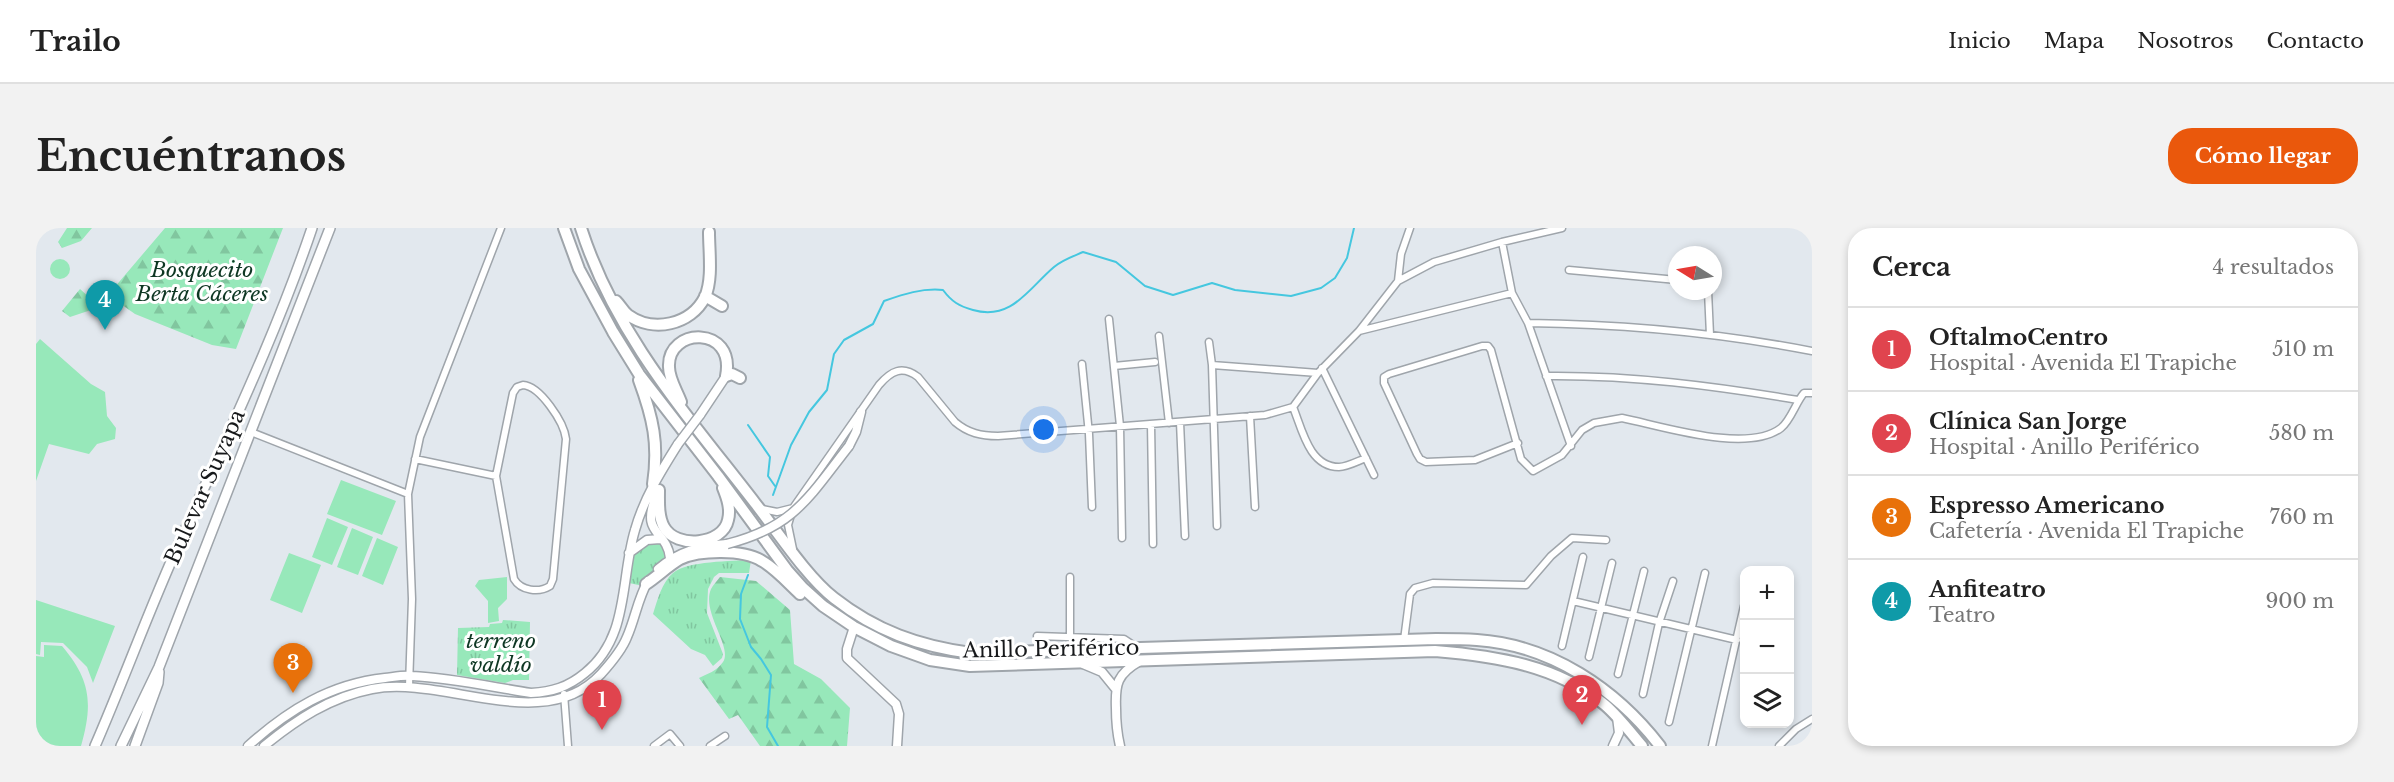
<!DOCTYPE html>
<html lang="es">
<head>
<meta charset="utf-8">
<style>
	body { margin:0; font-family:"Libre Baskerville",serif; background:#f2f2f2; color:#222 }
	.controls { position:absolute; right:18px; bottom:18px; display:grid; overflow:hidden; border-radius:12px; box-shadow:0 3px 9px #0003 }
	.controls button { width:54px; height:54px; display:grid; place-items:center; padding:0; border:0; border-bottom:2px solid #e0e0e0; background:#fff; color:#222; font:30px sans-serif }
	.compass { position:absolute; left:1632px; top:18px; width:54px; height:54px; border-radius:50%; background:#fff; box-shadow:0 3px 9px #0003; rotate:281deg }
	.you { position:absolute; left:1008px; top:202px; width:21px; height:21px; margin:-15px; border:4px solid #fff; border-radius:50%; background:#1a73e8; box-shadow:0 0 0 9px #1a73e833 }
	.badge { display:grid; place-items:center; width:39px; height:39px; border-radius:50%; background:#ea580c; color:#fff; font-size:20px; font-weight:700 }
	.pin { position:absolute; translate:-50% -50px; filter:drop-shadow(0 2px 3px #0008) }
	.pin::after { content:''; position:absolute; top:32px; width:21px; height:18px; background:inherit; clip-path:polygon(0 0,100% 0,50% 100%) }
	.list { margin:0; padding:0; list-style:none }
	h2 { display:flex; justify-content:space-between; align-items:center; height:78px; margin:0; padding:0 24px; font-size:26px }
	h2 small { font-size:20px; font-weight:400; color:#767676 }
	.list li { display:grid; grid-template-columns:39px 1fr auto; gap:18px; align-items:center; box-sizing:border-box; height:84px; padding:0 24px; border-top:2px solid #e0e0e0 }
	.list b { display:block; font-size:22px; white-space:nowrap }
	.list p { margin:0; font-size:20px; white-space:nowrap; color:#767676 }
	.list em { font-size:20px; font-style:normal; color:#767676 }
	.icon { flex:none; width:33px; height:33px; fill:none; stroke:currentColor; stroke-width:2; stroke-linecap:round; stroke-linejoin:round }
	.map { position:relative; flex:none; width:1776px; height:518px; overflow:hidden; border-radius:24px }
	header { display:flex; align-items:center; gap:36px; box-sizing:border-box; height:84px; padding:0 30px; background:#fff; border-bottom:2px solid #e0e0e0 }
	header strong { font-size:28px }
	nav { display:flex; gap:33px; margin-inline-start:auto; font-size:21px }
	.intro { display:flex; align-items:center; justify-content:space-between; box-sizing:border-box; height:144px; padding:0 36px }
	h1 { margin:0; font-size:42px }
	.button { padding:15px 27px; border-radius:24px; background:#ea580c; color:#fff; font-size:21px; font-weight:700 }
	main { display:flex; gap:36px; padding:0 36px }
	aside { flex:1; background:#fff; border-radius:24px; box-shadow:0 3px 9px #0003 }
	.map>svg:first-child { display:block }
</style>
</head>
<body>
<header>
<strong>Trailo</strong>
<nav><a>Inicio</a><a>Mapa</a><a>Nosotros</a><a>Contacto</a></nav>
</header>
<div class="intro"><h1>Encuéntranos</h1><a class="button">Cómo llegar</a></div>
<main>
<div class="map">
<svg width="1776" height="518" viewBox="0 0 1776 518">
	<defs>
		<pattern id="forest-firs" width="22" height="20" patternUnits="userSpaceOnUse" patternTransform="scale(1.5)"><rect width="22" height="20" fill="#97e8ba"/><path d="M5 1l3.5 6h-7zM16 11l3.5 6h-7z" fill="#81c69f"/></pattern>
		<pattern id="park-tufts" width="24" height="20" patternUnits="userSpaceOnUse" patternTransform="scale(1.5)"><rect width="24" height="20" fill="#97e8ba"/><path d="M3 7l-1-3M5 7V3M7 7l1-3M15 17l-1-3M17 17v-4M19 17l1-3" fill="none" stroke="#81c69f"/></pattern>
	</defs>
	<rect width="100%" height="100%" fill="#e2e8ee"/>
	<!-- green -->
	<path fill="#97e8ba" d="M14 41a10 10 0 1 1 20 0a10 10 0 1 1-20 0Z
		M4 111 55 156 69 164 71 188 80 200 79 211 61 216 53 226 13 216 0 253V116Z
		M305 252 360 273 346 307 291 286Z
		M291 290 312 299 296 337 276 329Z
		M316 300 337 309 322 347 301 339Z
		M341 310 362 319 347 357 326 348Z
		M253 325 285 337 266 385 234 372Z
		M471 349V371L462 380 463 393 452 395V373L439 358 443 352Z
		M0 372 79 398 57 455 51 439 27 415 5 414 4 427 0 426Z
		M8 417 26 418C55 452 57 476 45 518H0V428L8 429Z"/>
	<!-- forest -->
	<path fill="url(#forest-firs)" d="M31 0H56L45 13 26 20 22 14Z
		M129 0H247L200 121 176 117 99 86 72 67Z
		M44 61 64 79 34 89 26 83Z
		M684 349 720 353 754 382 758 436 785 451 814 480 811 518H724L702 487 693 491 663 450C671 446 681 443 687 434 697 419 665 384 675 361 677 357 681 353 684 349Z"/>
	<!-- park -->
	<path fill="url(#park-tufts)" d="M620 312 627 316 631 330 619 340 607 358 593 355 597 325 611 314Z
		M715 332 713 345H683L678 349 672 361 671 385 687 426 686 430 677 438 669 427 655 421 617 386C621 373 626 354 637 345 650 333 697 333 715 332Z
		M467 392 494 394 493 452H477L469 455 421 447 422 400 453 399 454 396 466 395Z"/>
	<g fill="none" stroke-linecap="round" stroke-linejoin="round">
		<!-- stream -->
		<path stroke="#45c7df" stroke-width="2" d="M712 197 734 229 732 248 739 258
			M737 267 755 217 773 184 791 162 798 126 808 112 837 96 848 73C868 66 886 60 907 62 916 74 923 78 937 82 976 93 993 60 1018 39 1026 32 1038 28 1047 24L1080 34 1109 58 1137 67 1176 55 1199 62 1255 68 1285 60 1299 50 1311 30 1318 0
			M712 347 705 366 704 391 715 419 725 431 735 447 731 499 742 518"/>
		<defs>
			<path id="street" d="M1466 14 1476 65 1492 95 1535 218
				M1533 42 1641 52
				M1362 53 1365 26 1374 0
				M1672 63 1674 107
				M1073 91 1084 198 1086 310
				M1492 95C1587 96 1683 105 1776 123
				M1323 103 1476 65
				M1123 108 1133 195
				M1173 114 1176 137 1181 298
				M1046 136 1053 206 1056 279
				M1176 137 1282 145
				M1078 138 1119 134
				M1286 140 1338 247
				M1510 148C1595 147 1679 158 1762 172
				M487 157C504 158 528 194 530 211L517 351 514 358C503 365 485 363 478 351L460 248 477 165 481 159Z
				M1257 179C1266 201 1273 239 1303 239 1311 239 1322 233 1330 230
				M1214 188 1219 279
				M1144 194 1149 308
				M1115 196 1117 316
				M215 204 372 266
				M1482 215 1439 232 1390 234 1384 231 1381 226 1348 155V149L1353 146 1446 118H1452L1455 122 1485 231 1497 243 1526 227 1546 202 1558 195 1586 190C1626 198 1711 226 1745 200 1755 192 1760 174 1768 165H1776
				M379 231 460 248
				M726 281 741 284 757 280
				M757 321 752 297 757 280 843 157C855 143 866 137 882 149L919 194C932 205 945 208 962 208L1229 187 1257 179 1282 145 1323 103 1362 53 1398 34 1466 14 1526 0
				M1537 373 1701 412
				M1001 408 1088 411 1100 419
				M1034 408V349
				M1368 412 1374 366 1379 360 1397 355 1490 357 1515 328 1536 310 1570 312
				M1526 418 1547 329
				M1553 429 1576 335
				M1582 446 1608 343
				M373 458 376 371 372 266 384 209 465 0
				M528 466 532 518
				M1607 466 1623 395 1637 353
				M1633 494 1669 345
				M618 518 634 506 644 518
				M674 518 689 508
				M1676 518 1708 378
				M1743 518 1760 501 1776 491"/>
			<path id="secondary" d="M664 187 690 148
				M813 218 820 204 825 184
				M621 266C603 308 631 301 634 330
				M593 325 611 312 624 311
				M622 341C643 323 664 318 691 316
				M818 399 811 421V430L860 476 863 486 861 518
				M1047 436 1066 444 1079 460
				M212 518C252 482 294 456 349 450 358 449 367 447 376 448 416 450 456 459 495 465 516 464 532 459 549 445 594 409 584 351 599 302 608 270 625 243 642 216
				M228 518C260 492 294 469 336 461 408 447 508 508 565 446 574 436 586 422 591 409 599 391 602 370 612 353
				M1084 518C1081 505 1080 493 1080 480 1079 456 1081 446 1104 433
				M1577 518 1583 505 1581 489"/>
			<path id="primary" d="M59 518C89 449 114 379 145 311 191 208 240 107 276 0
				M85 518 123 439 294 0
				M99 518 122 455 123 444"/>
			<path id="highway" d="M528 0 543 41 577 104 603 146 682 248 751 342 767 360 787 378 818 399 855 418 894 432 934 438 1399 423C1459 428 1521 437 1569 477 1583 489 1594 504 1606 518
				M545 0C579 107 652 188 719 275 741 303 771 349 798 370 840 403 883 418 935 425L1400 411C1414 411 1428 411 1441 412 1515 417 1580 461 1624 518
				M669 68 686 78
				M580 73C584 77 588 84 592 87 617 105 655 97 669 69 677 51 673 24 673 4
				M603 152C617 190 623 216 617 256
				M645 174C641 163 633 151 633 139 631 99 700 97 690 148L696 146 704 150
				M623 262C623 274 622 288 628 299 640 321 687 317 692 292 695 281 691 270 687 260
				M610 356C622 348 632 338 644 331 664 322 707 321 726 333 740 341 752 355 764 366"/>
		</defs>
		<!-- street casing -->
		<use href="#street" stroke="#9fa5ab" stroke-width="9"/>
		<!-- secondary casing -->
		<use href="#secondary" stroke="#9fa5ab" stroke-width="11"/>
		<!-- primary casing -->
		<use href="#primary" stroke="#9fa5ab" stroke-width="12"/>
		<!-- highway casing -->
		<use href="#highway" stroke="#9fa5ab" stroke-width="14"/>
		<!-- street -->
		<use href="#street" stroke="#fff" stroke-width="6"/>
		<!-- secondary -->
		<use href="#secondary" stroke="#fff" stroke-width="8"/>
		<!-- primary -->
		<use href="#primary" stroke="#fff" stroke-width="9"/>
		<!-- highway -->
		<use href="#highway" stroke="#fff" stroke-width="10"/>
		<defs>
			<path id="secondary-bridge" d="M642 216 664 187
				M691 316C758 299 773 269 813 218"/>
		</defs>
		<!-- secondary-bridge casing -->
		<use href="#secondary-bridge" stroke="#9fa5ab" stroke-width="11" stroke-linecap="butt"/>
		<!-- secondary-bridge -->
		<use href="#secondary-bridge" stroke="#fff" stroke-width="8"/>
	</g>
	<g text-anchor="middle" stroke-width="6" stroke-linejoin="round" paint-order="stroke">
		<!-- park labels -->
		<g font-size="21" font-style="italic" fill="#0e3723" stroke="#fff">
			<text x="166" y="49">Bosquecito<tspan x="166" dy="24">Berta Cáceres</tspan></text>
			<text x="465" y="420">terreno<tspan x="465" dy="24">valdío</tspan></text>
		</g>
		<!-- street labels -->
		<g font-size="21" fill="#17191b" stroke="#fff">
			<text transform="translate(169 259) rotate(-66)" y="7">Bulevar Suyapa</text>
			<text transform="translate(1015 421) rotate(-1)" y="7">Anillo Periférico</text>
		</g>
	</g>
</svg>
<div class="controls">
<button>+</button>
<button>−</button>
<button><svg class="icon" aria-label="layers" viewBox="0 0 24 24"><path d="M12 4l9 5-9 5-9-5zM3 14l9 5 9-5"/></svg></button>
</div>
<svg class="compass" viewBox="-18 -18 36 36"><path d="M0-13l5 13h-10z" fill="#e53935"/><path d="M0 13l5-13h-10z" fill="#767676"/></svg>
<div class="you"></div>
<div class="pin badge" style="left:566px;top:502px;background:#e0444e">1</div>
<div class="pin badge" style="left:1546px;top:497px;background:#e0444e">2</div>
<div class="pin badge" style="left:257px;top:465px;background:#e8710a">3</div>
<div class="pin badge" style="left:69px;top:102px;background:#0f9aa8">4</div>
</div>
<aside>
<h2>Cerca<small>4 resultados</small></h2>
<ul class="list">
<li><span class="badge" style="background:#e0444e">1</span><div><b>OftalmoCentro</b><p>Hospital · Avenida El Trapiche</p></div><em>510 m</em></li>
<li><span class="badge" style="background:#e0444e">2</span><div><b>Clínica San Jorge</b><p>Hospital · Anillo Periférico</p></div><em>580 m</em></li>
<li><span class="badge" style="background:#e8710a">3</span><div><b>Espresso Americano</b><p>Cafetería · Avenida El Trapiche</p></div><em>760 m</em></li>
<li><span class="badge" style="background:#0f9aa8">4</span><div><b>Anfiteatro</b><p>Teatro</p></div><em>900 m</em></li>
</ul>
</aside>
</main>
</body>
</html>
